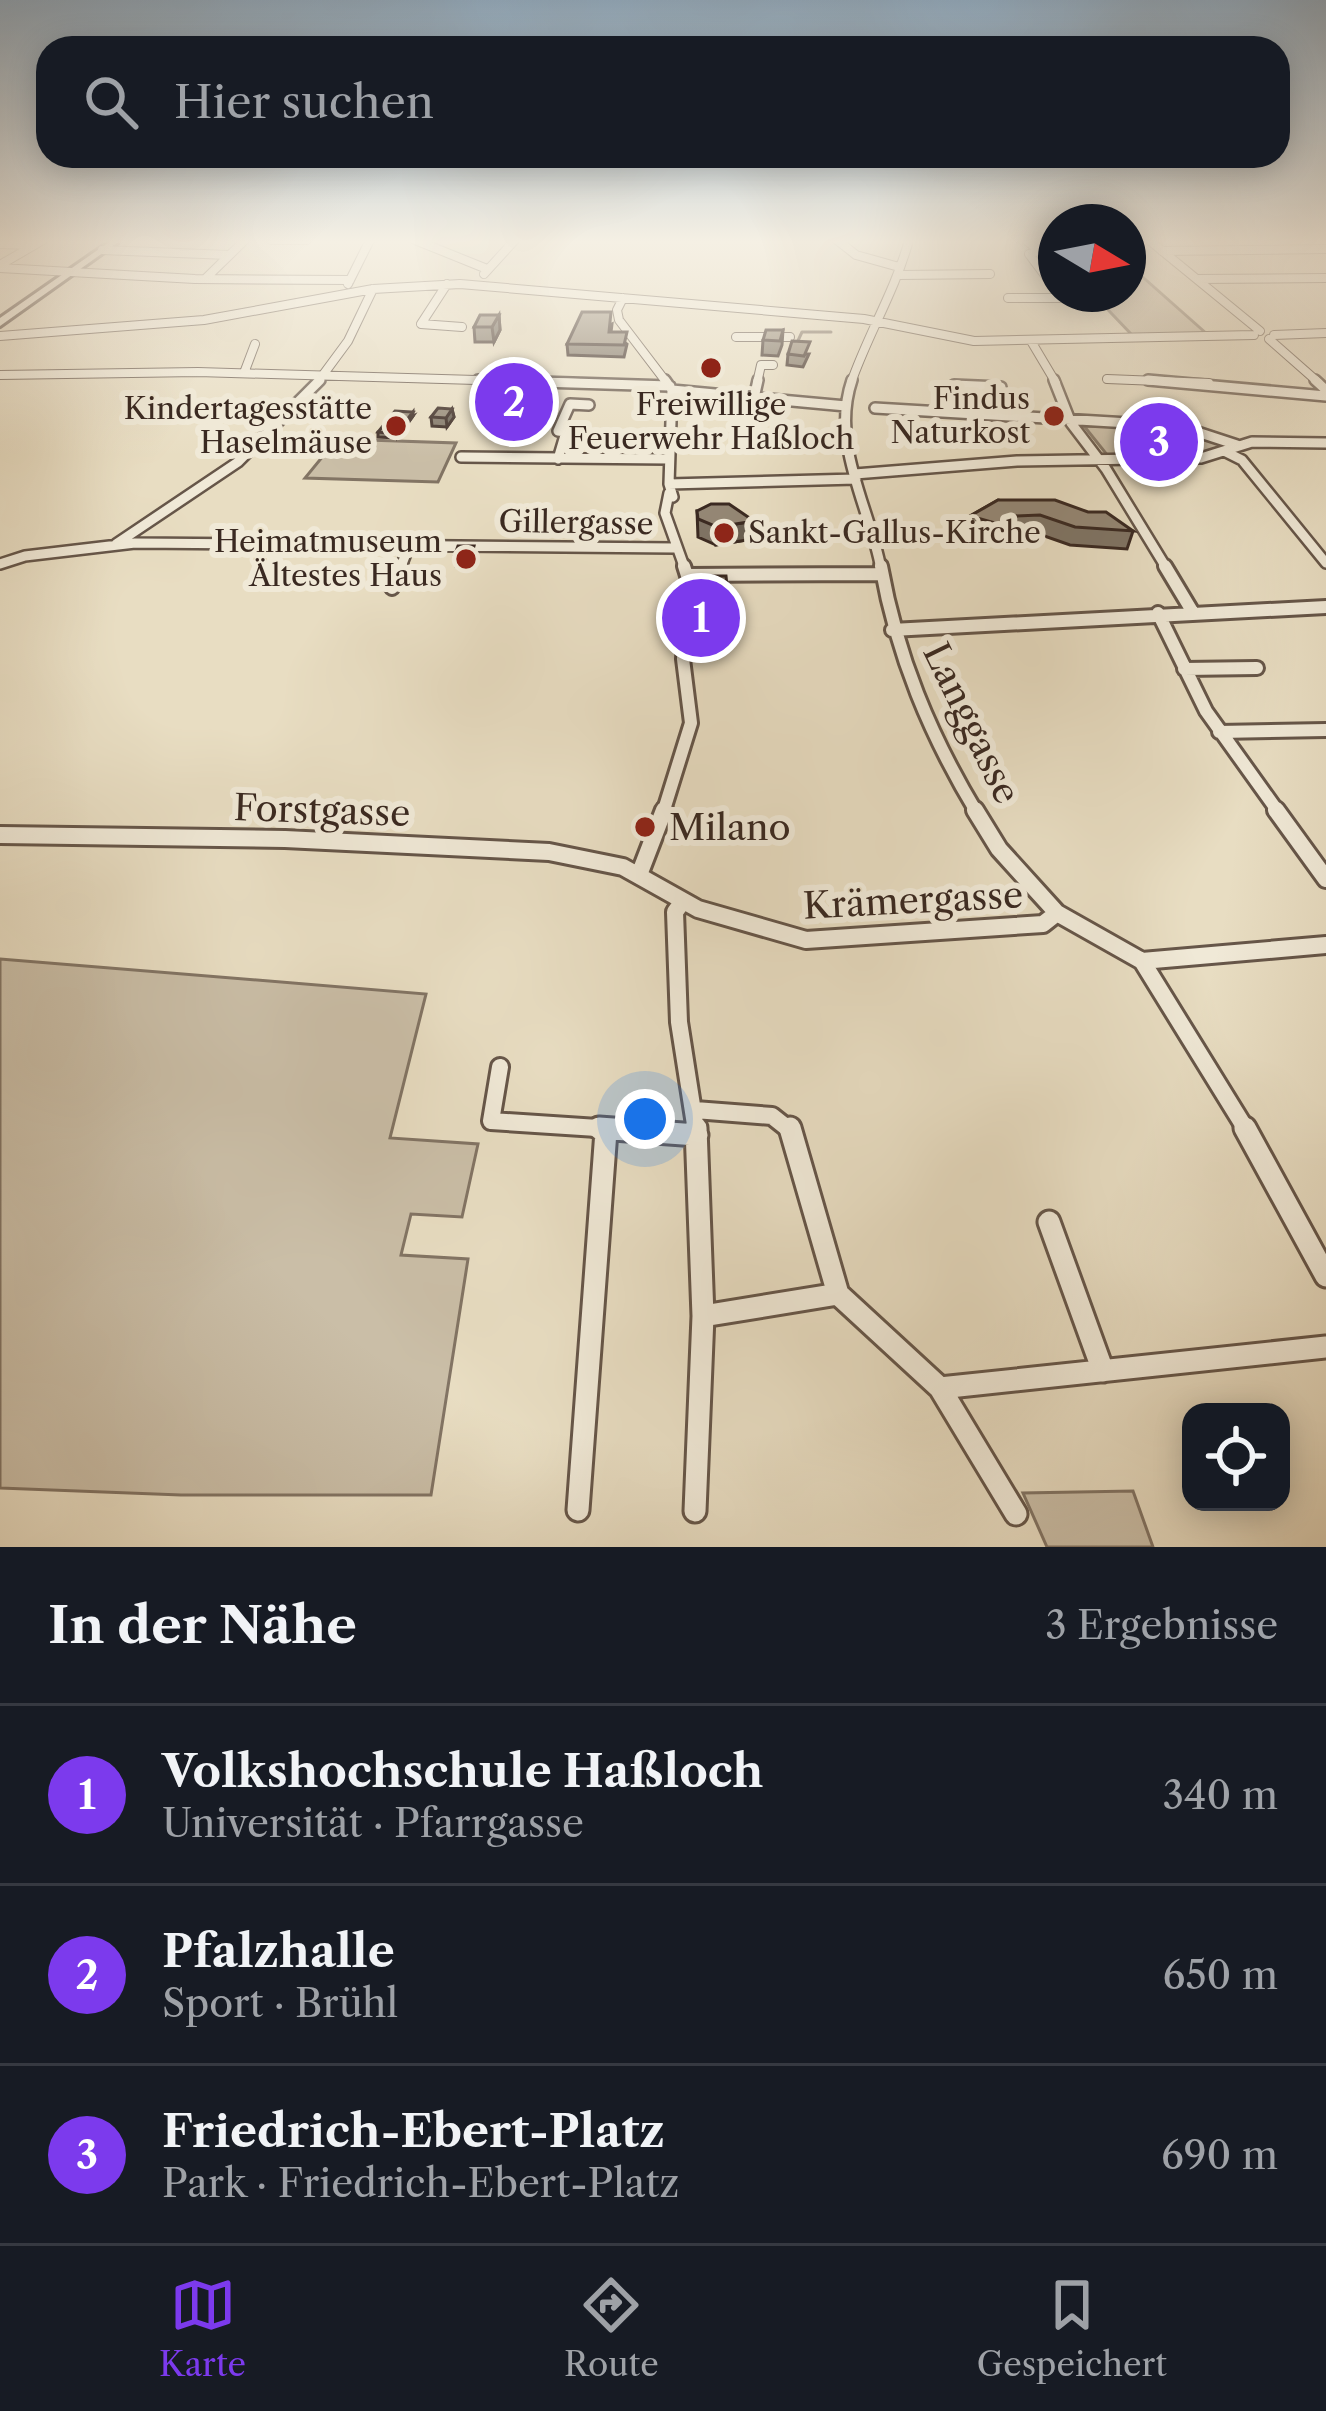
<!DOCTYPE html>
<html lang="de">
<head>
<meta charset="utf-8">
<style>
	body { margin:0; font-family:"Libre Caslon Text",serif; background:#20242c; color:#f1f3f6 }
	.controls { position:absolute; right:36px; bottom:36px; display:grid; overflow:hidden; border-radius:24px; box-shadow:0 6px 30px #0003 }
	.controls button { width:108px; height:108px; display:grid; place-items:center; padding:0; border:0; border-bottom:3px solid #363941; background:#171b24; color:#f1f3f6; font:60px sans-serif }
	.compass { position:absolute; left:1038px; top:204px; width:108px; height:108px; border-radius:50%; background:#171b24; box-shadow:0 6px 30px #0003; rotate:100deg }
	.you { position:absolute; left:645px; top:1119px; width:42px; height:42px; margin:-30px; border:9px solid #fff; border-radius:50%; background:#1a73e8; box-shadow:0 0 0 18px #1a73e833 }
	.badge { display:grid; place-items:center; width:78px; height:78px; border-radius:50%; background:#7c3aed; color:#fff; font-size:39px; font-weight:700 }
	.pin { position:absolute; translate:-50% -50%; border:6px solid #fff; box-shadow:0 3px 12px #0006 }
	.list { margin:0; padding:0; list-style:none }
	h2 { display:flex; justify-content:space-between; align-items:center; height:156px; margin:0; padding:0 48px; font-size:51px }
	h2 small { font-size:39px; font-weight:400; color:#9ea1a6 }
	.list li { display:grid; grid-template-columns:78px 1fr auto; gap:36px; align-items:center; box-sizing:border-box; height:180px; padding:0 48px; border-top:3px solid #363941 }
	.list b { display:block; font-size:45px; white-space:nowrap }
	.list p { margin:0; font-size:39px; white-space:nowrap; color:#9ea1a6 }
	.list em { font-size:39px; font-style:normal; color:#9ea1a6 }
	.icon { flex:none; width:66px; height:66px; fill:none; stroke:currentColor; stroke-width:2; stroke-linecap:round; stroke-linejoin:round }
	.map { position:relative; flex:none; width:1326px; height:1547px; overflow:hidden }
	.search { position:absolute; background:#171b24; box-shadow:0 6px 30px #0003; left:36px; right:36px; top:36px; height:132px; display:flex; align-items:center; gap:30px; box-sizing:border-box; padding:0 42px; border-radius:36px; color:#9ea1a6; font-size:45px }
	.sheet { height:696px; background:#171b24 }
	nav { display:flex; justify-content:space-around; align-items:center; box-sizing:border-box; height:168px; border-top:3px solid #363941; background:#171b24; font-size:33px; color:#9ea1a6 }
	nav a { display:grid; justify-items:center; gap:6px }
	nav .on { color:#7c3aed }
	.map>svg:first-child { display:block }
</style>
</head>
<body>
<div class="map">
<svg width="1326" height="1547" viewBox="0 0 1326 1547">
	<rect width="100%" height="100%" fill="#e8ddc2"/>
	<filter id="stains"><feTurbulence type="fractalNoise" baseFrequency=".00167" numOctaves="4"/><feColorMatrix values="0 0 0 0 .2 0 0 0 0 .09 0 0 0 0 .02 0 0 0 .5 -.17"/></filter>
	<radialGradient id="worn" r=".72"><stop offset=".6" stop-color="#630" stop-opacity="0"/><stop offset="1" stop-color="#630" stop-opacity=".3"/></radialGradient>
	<!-- green -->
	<path fill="#cabea7" stroke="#827464" stroke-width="3" d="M1128 264 1207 334 1133 336 1093 294H1128Z
		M1084 426 1176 428 1228 445 1196 456H1108Z
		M337 439 456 443 438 482 305 478Z
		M0 959 426 994 390 1138 478 1144 462 1217 411 1214 401 1255 468 1259 431 1495H181L0 1488Z
		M1133 1491 1153 1547H1047L1023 1493Z"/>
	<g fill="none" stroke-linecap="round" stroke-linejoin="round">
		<!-- stream -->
		<path stroke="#7f7061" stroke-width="3" d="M796 345 802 332H831"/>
		<defs>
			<path id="street-far4" d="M271 240H307
				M415 240 487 269
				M837 240 856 255 899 267
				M1026 240 1039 251H1051
				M1149 240 1260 331
				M0 244 33 245
				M102 250 229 255
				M1039 251 1029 254 1056 290
				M1162 251 1326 249
				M0 265 43 240
				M0 268 195 279 350 280
				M484 274 515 240
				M899 275 990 274
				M205 279 245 240
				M1197 279 1326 278
				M348 284 370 240
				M447 284 421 324 462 327
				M623 298 617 310 619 320 667 383
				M1008 298H1061
				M1274 335 1326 333
				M0 336 204 320 373 289 460 284 864 319 974 341 1254 335
				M736 337H790
				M1269 339 1319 383
				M1031 341 1056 383
				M244 373 255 344
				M0 375 198 372 580 383
				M1107 379 1209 383
				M317 383 348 341 373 289
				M757 383 761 365H773
				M851 383C868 334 895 291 909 240"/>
			<path id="street-far3" d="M478 380 670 386
				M665 380 672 390 669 484 673 497
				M852 380C830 445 870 507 881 569
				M1054 380 1071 423 1106 469 1167 569
				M1148 380 1326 396
				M1315 380 1326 390
				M954 385 1001 387
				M672 390 846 406
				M754 398 758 380
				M875 408 1179 426 1237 445
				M1224 451 1242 460 1326 563
				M461 457 669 459
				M558 459 566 432 558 431 570 404 589 405
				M855 474 1017 461 1201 458 1252 442 1326 443
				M669 484 856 479
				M669 493 665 513 685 569
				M116 544 238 462 320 380
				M0 564 25 556 135 543 675 548
				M400 569 409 546"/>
			<path id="street-far2" d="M881 566C897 656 930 735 977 813
				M1165 566 1192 611
				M687 575 881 574
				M392 588 401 566
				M1158 613 1206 711 1279 813
				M892 630 1326 607
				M1184 669 1257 668
				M1219 732 1326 730
				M663 813 691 723 683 659 689 582 684 566"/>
			<path id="street-far1" d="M975 810 999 849 1057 913 1142 961 1247 1131
				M1276 810 1326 879
				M0 835 285 839 549 852 623 867 698 909 806 940 1043 924 1057 913
				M639 875 664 810
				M683 901 675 912 679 1022 696 1131
				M1142 961 1326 945
				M500 1067 491 1121 643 1131
				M695 1110 772 1116 791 1131"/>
			<path id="street" d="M599 1128 697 1135
				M696 1128 703 1316
				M790 1128 838 1294 940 1388 1016 1514
				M1245 1128 1326 1276
				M1049 1222 1103 1371
				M940 1388 1326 1347
				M578 1510 606 1131
				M695 1511 703 1316 838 1294"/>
			<path id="secondary" d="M112 240H121L0 326V318Z"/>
		</defs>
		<!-- street-far4 casing -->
		<use href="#street-far4" stroke="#665649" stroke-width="10"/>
		<!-- street-far3 casing -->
		<use href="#street-far3" stroke="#665649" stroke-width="14"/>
		<!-- street-far2 casing -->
		<use href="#street-far2" stroke="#665649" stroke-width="18"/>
		<!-- street-far1 casing -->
		<use href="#street-far1" stroke="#665649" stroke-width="22"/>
		<!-- street casing -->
		<use href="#street" stroke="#665649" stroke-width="27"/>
		<!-- secondary casing -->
		<use href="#secondary" stroke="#3a2921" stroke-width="6"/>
		<!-- street-far4 -->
		<use href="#street-far4" stroke="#f0e9d7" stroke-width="8"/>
		<!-- street-far3 -->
		<use href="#street-far3" stroke="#f0e9d7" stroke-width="9"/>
		<!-- street-far2 -->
		<use href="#street-far2" stroke="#f0e9d7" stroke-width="12"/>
		<!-- street-far1 -->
		<use href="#street-far1" stroke="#f0e9d7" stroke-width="16"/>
		<!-- street -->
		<use href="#street" stroke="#f0e9d7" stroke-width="21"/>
		<!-- secondary -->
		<use href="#secondary" fill="#f0e9d7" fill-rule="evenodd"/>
	</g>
	<!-- wall -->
	<path fill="#7f7465" stroke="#3a2921" stroke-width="3" d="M499 315 500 330 494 342H475L474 327Z
		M612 324 611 332 627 344 624 357 568 355 567 344Z
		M783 330 782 345 778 356 762 355 763 340Z
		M788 354H809L803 367 787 365Z
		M541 391 526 422 482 419 480 403Z
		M452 409 454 417 447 427 432 426 431 417Z
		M413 416 397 438 378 437V432Z
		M998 500 1133 531 1127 549 1070 545 1036 533 1009 534 998 543 967 534 970 516Z
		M697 511 754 521 753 539 716 545 698 537Z
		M475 555 472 566H456L454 557Z
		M705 576 727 586V596H705Z
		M698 602 711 603 708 625 696 624Z"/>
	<!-- shaded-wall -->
	<path fill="#685e52" stroke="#3a2921" stroke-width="3" d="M499 315 500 330 494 342 492 327Z
		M540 375 541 391 526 422 525 405Z
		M452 409 454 417 447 427 446 418Z
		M413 412V416L397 438 396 434Z
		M1013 516 1009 534 998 543 1002 525Z
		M754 521 753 539 716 545 717 527Z"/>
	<!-- building -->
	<path fill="#948775" stroke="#3a2921" stroke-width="3" d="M582 312H611L609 332H627L624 345 567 344Z
		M480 315H499L492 327H474Z
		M766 330H783L780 341 763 340Z
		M792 341 810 342 804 356 788 354Z
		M497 374 540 375 525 405 480 403Z
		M438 408 452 409 446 418 431 417Z
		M395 411 413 412 396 434 378 432Z
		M998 500H1055L1088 512H1106L1133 531 1075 527 1040 515 1013 516 1002 525 970 516Z
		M711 504H729L754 521 717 527 698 519 697 511Z
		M458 546H474L471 557H454Z
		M705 576H726L727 586H705Z
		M698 602 711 603 709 615H696Z"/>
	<!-- sky -->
	<linearGradient id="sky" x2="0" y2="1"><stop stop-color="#90acc3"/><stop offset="0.53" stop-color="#f5f0e4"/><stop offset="1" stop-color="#f5f0e4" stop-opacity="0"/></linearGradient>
	<rect width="1326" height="456" fill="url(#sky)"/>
	<!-- markers -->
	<g fill="#8f2418" stroke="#f0e9d7" stroke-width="4.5">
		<circle cx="711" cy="368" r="12"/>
		<circle cx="1054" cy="416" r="12"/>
		<circle cx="396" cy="426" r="12"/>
		<circle cx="724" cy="533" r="12"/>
		<circle cx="466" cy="559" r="12"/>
		<circle cx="645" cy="827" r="12"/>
	</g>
	<g text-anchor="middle" stroke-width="12" stroke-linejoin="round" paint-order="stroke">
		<!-- far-poi labels -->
		<g font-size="30" fill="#3a2921" stroke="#f0e9d7" text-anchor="end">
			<text x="1030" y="409">Findus<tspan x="1030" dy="34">Naturkost</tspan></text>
			<text x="711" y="415" text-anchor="middle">Freiwillige<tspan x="711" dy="34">Feuerwehr Haßloch</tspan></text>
			<text x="372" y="419">Kindertagesstätte<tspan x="372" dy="34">Haselmäuse</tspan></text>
			<text x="748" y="543" text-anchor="start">Sankt-Gallus-Kirche</text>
			<text x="442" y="552">Heimatmuseum<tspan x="442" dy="34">Ältestes Haus</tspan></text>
		</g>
		<!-- far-street labels -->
		<g font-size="30" fill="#3a2921" stroke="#f0e9d7">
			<text transform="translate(576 523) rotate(1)" y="10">Gillergasse</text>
		</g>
		<!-- street labels -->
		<g font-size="36" fill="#3a2921" stroke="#f0e9d7">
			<text transform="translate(972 723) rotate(64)" y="13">Langgasse</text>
			<text transform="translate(322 810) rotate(2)" y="13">Forstgasse</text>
			<text transform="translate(913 900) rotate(-3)" y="13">Krämergasse</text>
		</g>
		<!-- poi labels -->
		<g font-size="36" fill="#3a2921" stroke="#f0e9d7" text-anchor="start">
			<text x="669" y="840">Milano</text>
		</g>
	</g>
	<rect width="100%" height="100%" filter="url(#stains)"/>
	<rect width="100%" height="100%" fill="url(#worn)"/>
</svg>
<div class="controls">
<button><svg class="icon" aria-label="locate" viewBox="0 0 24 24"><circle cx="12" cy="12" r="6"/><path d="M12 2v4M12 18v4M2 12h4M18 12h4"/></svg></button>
</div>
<svg class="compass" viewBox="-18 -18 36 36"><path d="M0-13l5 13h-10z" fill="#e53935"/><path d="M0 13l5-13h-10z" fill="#9ea1a6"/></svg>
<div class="you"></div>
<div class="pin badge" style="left:701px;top:618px">1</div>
<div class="pin badge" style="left:514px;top:402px">2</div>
<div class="pin badge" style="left:1159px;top:442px">3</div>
<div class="search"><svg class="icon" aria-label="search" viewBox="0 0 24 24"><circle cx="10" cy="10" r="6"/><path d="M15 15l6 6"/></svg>Hier suchen</div>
</div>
<section class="sheet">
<h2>In der Nähe<small>3 Ergebnisse</small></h2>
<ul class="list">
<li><span class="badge">1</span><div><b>Volkshochschule Haßloch</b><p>Universität · Pfarrgasse</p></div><em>340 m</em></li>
<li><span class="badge">2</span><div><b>Pfalzhalle</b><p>Sport · Brühl</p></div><em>650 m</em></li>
<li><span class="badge">3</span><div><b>Friedrich-Ebert-Platz</b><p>Park · Friedrich-Ebert-Platz</p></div><em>690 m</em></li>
</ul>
</section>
<nav>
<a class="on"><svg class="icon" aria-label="map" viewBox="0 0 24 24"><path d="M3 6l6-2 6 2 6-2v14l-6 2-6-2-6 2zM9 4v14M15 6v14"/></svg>Karte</a>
<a><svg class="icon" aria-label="directions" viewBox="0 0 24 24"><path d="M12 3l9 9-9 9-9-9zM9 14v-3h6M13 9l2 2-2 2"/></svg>Route</a>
<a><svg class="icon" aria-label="saved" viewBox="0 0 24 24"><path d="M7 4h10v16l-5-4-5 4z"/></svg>Gespeichert</a>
</nav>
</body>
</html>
